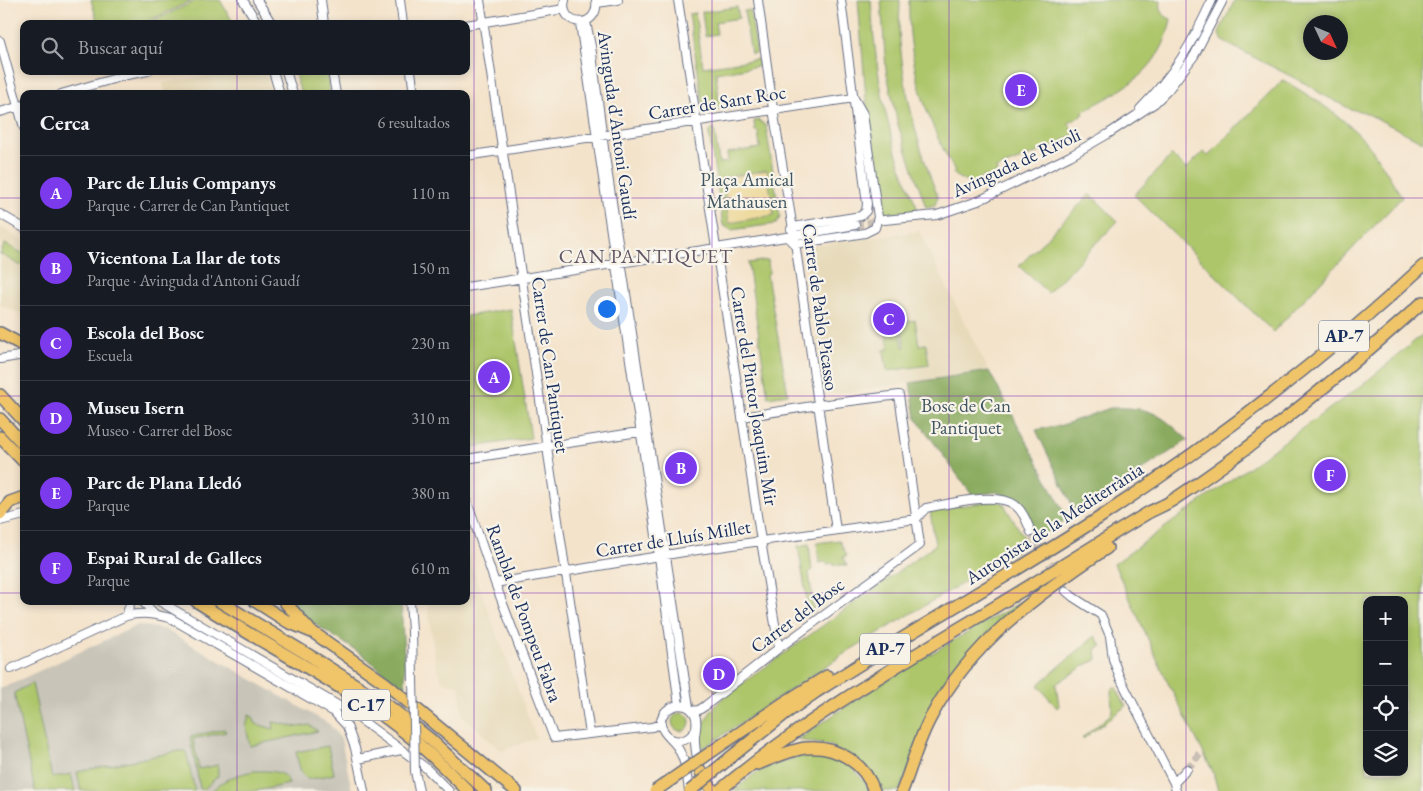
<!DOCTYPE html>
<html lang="es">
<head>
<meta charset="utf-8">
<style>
	body { margin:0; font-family:"EB Garamond",serif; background:#20242c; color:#f1f3f6 }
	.controls { position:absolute; right:15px; bottom:15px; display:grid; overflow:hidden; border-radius:10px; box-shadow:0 2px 8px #0003 }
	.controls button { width:45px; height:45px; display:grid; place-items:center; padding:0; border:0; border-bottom:1px solid #363941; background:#171b24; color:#f1f3f6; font:25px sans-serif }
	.compass { position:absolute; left:1303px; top:15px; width:45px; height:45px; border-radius:50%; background:#171b24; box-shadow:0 2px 8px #0003; rotate:134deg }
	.you { position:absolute; left:606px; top:308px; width:18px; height:18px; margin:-12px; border:4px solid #fff; border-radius:50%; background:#1a73e8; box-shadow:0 0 0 8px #1a73e833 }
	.badge { display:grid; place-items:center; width:32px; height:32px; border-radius:50%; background:#7c3aed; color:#fff; font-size:16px; font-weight:700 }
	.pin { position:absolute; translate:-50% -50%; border:2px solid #fff; box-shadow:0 1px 5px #0006 }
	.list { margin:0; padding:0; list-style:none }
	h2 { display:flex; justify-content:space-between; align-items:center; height:65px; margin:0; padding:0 20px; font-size:21px }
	h2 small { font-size:16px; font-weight:400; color:#9ea1a6 }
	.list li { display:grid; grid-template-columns:32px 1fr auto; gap:15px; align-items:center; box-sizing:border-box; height:75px; padding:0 20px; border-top:1px solid #363941 }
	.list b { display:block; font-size:19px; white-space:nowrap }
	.list p { margin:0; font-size:16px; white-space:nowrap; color:#9ea1a6 }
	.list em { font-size:16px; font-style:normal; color:#9ea1a6 }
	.icon { flex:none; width:28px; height:28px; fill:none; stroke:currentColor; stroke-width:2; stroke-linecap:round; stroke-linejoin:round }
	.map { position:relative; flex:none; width:1423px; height:791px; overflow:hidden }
	.search { position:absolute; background:#171b24; box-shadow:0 2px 8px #0003; left:20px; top:20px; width:450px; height:55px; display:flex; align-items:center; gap:12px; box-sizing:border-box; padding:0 18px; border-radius:10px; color:#9ea1a6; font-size:19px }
	.panel { position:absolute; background:#171b24; box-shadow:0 2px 8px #0003; left:20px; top:90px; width:450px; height:515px; border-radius:10px }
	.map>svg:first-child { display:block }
</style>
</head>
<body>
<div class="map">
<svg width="1423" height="791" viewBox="0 0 1423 791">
	<rect width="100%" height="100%" fill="#f7f3e8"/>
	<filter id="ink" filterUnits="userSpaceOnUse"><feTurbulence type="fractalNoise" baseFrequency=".02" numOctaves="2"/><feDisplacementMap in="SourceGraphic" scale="10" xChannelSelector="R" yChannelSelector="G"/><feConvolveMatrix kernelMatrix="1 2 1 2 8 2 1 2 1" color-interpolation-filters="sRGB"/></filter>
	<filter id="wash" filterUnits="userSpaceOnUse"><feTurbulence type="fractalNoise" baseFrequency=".0096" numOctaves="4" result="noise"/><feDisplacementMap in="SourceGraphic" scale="20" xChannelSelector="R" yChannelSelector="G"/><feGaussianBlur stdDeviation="1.12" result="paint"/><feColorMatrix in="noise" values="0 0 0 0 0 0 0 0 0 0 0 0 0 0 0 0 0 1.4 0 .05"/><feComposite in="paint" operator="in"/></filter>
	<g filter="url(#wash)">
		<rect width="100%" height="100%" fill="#f4e3cb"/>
		<!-- built -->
		<path fill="#e7daba" d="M239 71H265L271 94H166L163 83Z
			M0 227 24 241V315L0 305Z
			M919 231 989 371 833 394 825 388 805 257 812 246Z
			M466 551 536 738 501 751 462 715 460 686 443 682 436 665 427 601H466Z"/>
		<!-- industrial -->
		<path fill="#c8c4b8" d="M138 625 164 629 329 724 341 739 352 791H0V689Z"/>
		<!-- green -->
		<path fill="#adc66b" stroke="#647a64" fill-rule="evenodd" d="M91 0H193L142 24H98Z
			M198 0H220L234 24H146Z
			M858 0H871C874 52 881 102 896 152 902 172 911 191 918 210L884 215 866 98Z
			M881 0H900C900 14 898 29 900 43 905 96 918 148 938 197L935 205 926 207 898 125 886 69Z
			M909 0H1161C1160 10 1161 15 1171 19 1162 70 1125 89 1083 111L1084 114 1069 123 1074 135 1046 149 996 169 997 174 979 178V183C967 183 961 181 953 173L955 171C925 120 907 59 909 0Z
			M1235 0H1423V142L1364 112 1350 109 1318 92 1312 87 1224 42 1219 35 1220 30ZM1340 22V52H1310V22Z
			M737 7 739 18 715 22 717 34 705 36 702 12Z
			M750 10 757 53 751 54 744 11Z
			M695 13 703 67 758 59 759 66 716 73 719 99 746 96 748 105 711 110 703 105 689 14Z
			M294 71H327L330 94H301Z
			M1283 80C1315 99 1351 121 1373 151 1384 166 1392 182 1402 197L1273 332 1134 195 1172 155 1186 169 1203 152 1208 156Z
			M759 120 766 126 780 217 776 224 731 230 723 225 709 133 714 127 719 163 728 162 727 153 760 148 758 131H755L754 121Z
			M1089 195 1092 196 1118 221 1048 293 1019 266Z
			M5 244 24 254V262L21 266 0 254Z
			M768 260 769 273 767 275 788 394 768 397 748 263Z
			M511 309 531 438 466 448V316Z
			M915 320 919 345 926 344 929 365 887 371 884 350 889 349 885 325 899 323 903 347H905L901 323Z
			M1423 334V791H1218L1213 772 1167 681 1114 564 1361 386ZM1367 600H1404V772H1367Z
			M996 501 1003 503 1028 544 850 650 702 749C696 728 711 709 725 696L935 545 930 510Z
			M839 540 847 556 843 557 847 565H834V563L827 564 826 562 819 563 817 543Z
			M809 544 812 571 809 572 814 612 809 613 798 546Z
			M1032 596 947 682 899 791H879L832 746 798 740C871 686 952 641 1032 596Z
			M1095 636 1102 646 1096 649 1097 660 1087 664 1056 684 1059 706 1057 708 1038 685Z
			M32 683 52 778 71 774 75 791H35L14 693Z
			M1115 686 1126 706 1083 739 1082 738 1110 715 1112 711 1111 690Z
			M672 722a9 9 0 1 1 18 0a9 9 0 1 1-18 0Z
			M249 715 253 717 256 724 274 729 273 722 298 727 309 725 318 731 250 746 246 727Z
			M224 729 226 732 193 739 199 769 218 765V776L203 790 200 788 190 737Z
			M328 746 334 774C303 781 303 784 296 752Z
			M179 751H186L195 791H81L77 772Z
			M806 754C828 754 848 759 861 778 865 782 868 786 869 791H734L754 774 773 765Z
			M254 771C265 771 286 769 289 784L256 791H212C223 779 238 774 254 771Z"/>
		<!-- forest -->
		<path fill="#8aab5f" stroke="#526d5e" d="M989 371 1068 519 1039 538 1014 499 997 492 972 495 916 418 910 383Z
			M1110 408C1151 407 1158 412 1188 440L1076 513 1036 430 1062 425Z
			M290 601H401L406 691 363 655 307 619Z"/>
		<!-- sand -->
		<path fill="#eeda9e" stroke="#84847e" d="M767 170 774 215 729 223 723 178Z"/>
	</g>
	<g filter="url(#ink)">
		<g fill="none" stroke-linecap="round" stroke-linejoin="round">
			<!-- minor-tunnel -->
			<path stroke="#c9bfb5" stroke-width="8" stroke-dasharray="8 4" stroke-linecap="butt" d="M855 225 882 221
				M1031 532 1066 591
				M1187 769 1200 753"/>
			<defs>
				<path id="minor" d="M243 0 258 24
					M257 0 272 24
					M321 0 324 24
					M400 0 403 24
					M480 0 590 734
					M565 0C558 27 600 31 596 0
					M678 0 761 541 779 648
					M758 0 773 109 794 235 836 530
					M597 3 618 0
					M586 22 591 46 605 156 689 707
					M580 23 657 542 679 705
					M466 25 564 9
					M0 41 24 128
					M273 71 280 94
					M286 71 293 94
					M332 71 336 94
					M411 71 414 94
					M61 94 127 75 148 71
					M1140 109C1174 75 1192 44 1212 0
					M0 112 24 105
					M466 156 854 98
					M0 214 24 228
					M884 220 937 215 978 201 1070 156 1108 134 1155 103 1168 90 1194 56 1223 0
					M791 229 793 227 861 216 866 211 867 204 841 0
					M791 241 795 244 865 233 875 228 878 217 863 114 855 100
					M466 287 786 237 855 225
					M0 359 24 355
					M466 459 645 431
					M466 498 495 583 554 738 652 727 661 724
					M0 521 24 515
					M495 583 684 552 916 519 926 508C948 504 997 491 1015 505 1023 511 1027 522 1031 532
					M1066 591 1073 597 1101 615 1110 636 1113 659 1119 676 1174 783 1176 791
					M142 601 155 614
					M159 601 353 714 426 768 449 791
					M410 601 412 631 413 680
					M126 616 131 601
					M11 669 126 616C142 612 154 614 170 618L334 712 347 726 355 748 364 791
					M693 711 699 710 705 706 779 648 920 545 899 395 819 405 742 417
					M673 740C684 742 689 739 695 731
					M358 759 401 750
					M415 771 419 791
					M1174 783 1187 769
					M689 791C687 777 686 762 679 750 675 741 663 735 661 725 659 706 687 697 695 715 699 723 694 733 695 741 695 749 697 757 698 764"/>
				<path id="highway" d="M0 333 24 346
					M0 395 24 421
					M0 419 24 445
					M0 437 24 462
					M0 514 10 502 24 497
					M196 601C255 639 318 671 376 711 410 734 439 762 468 791
					M219 601 312 657 390 707 430 739 486 791
					M255 601 288 622 314 633 385 683 516 791
					M284 601 309 629
					M714 750 782 704 827 676
					M731 757 786 713 816 692C909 632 1006 578 1099 518 1213 443 1324 359 1423 266
					M758 764C773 758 790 750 806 748 836 745 865 763 874 791
					M699 769 713 791
					M719 791C798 724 885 673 973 620 1031 586 1088 549 1146 514 1154 509 1164 506 1173 500 1260 443 1345 372 1423 302
					M902 791C912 766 918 740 931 717 971 642 1038 594 1107 548"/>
			</defs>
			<!-- minor casing -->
			<use href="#minor" stroke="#676e84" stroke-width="10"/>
			<!-- highway casing -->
			<use href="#highway" stroke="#676e84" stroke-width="14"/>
			<!-- minor -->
			<use href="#minor" stroke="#fff" stroke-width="8"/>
			<!-- highway -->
			<use href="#highway" stroke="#f0c469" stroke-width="11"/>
			<defs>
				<path id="minor-bridge" d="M413 680 415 771"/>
				<path id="highway-bridge" d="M655 791 714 750
					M690 791 731 757"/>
			</defs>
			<!-- minor-bridge casing -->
			<use href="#minor-bridge" stroke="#676e84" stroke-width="10" stroke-linecap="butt"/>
			<!-- highway-bridge casing -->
			<use href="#highway-bridge" stroke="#676e84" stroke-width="14" stroke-linecap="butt"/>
			<!-- minor-bridge -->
			<use href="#minor-bridge" stroke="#fff" stroke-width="8"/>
			<!-- highway-bridge -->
			<use href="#highway-bridge" stroke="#f0c469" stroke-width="11"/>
		</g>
	</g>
	<!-- grid -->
	<path fill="none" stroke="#7b2cbf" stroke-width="1" stroke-opacity="0.55" d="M237 0V24M474 0V791M712 0V791M949 0V791M1186 0V791M237 71V94M0 198H24M466 198H1423M0 396H24M466 396H1423M0 593H24M466 593H1423M237 601V791"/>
	<g text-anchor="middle" stroke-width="4.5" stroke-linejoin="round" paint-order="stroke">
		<!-- shield labels -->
		<g fill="#f7f3e8" stroke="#5d6a87" stroke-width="1">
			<rect x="1319" y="320.5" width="50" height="31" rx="4"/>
			<rect x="860" y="633.5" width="50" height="31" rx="4"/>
			<rect x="342" y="689.5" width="48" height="31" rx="4"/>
		</g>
		<g font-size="18" font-weight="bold" fill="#1b2f5e">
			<text x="1344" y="342">AP-7</text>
			<text x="885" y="655">AP-7</text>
			<text x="366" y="711">C-17</text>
		</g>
		<!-- street labels -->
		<g font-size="19" fill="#1b2f5e" stroke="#f7f3e8">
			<text transform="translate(717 102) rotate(-9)" y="7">Carrer de Sant Roc</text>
			<text transform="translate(618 125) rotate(82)" y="7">Avinguda d'Antoni Gaudí</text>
			<text transform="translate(1016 162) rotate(-25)" y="7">Avinguda de Rivoli</text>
			<text transform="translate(821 307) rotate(82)" y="7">Carrer de Pablo Picasso</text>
			<text transform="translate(551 365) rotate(82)" y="7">Carrer de Can Pantiquet</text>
			<text transform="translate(755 396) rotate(81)" y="7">Carrer del Pintor Joaquim Mir</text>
			<text transform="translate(1054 523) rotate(-33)" y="7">Autopista de la Mediterrània</text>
			<text transform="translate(673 538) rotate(-9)" y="7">Carrer de Lluís Millet</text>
			<text transform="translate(525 613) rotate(70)" y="7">Rambla de Pompeu Fabra</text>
			<text transform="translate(797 615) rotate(-37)" y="7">Carrer del Bosc</text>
		</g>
		<!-- park labels -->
		<g font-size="19" fill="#405561" stroke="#f7f3e8">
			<text x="747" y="186">Plaça Amical<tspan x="747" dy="22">Mathausen</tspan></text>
			<text x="966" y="412">Bosc de Can<tspan x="966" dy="22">Pantiquet</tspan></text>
		</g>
		<!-- neighbourhood labels -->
		<g font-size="20" letter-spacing="1" fill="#625665" stroke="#f7f3e8">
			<text x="646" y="263">CAN PANTIQUET</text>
		</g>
	</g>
</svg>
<div class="controls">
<button>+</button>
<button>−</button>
<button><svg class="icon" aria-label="locate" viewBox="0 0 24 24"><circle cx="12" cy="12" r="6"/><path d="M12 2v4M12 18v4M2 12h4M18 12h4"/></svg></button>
<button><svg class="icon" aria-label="layers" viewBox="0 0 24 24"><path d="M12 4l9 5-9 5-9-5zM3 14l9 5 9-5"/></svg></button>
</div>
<svg class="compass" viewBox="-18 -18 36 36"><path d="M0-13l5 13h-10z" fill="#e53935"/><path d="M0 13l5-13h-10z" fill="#9ea1a6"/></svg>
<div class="you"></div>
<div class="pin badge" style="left:494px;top:377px">A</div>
<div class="pin badge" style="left:681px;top:468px">B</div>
<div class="pin badge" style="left:889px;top:319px">C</div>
<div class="pin badge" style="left:719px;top:674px">D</div>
<div class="pin badge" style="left:1021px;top:90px">E</div>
<div class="pin badge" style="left:1330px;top:475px">F</div>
<div class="search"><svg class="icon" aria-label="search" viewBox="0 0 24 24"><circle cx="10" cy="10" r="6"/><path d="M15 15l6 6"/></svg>Buscar aquí</div>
<section class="panel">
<h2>Cerca<small>6 resultados</small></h2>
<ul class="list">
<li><span class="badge">A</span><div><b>Parc de Lluis Companys</b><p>Parque · Carrer de Can Pantiquet</p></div><em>110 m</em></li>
<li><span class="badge">B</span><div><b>Vicentona La llar de tots</b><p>Parque · Avinguda d'Antoni Gaudí</p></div><em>150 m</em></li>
<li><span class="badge">C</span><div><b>Escola del Bosc</b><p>Escuela</p></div><em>230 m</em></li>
<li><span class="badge">D</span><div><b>Museu Isern</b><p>Museo · Carrer del Bosc</p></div><em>310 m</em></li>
<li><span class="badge">E</span><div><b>Parc de Plana Lledó</b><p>Parque</p></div><em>380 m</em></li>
<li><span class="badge">F</span><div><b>Espai Rural de Gallecs</b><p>Parque</p></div><em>610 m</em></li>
</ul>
</section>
</div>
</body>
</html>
